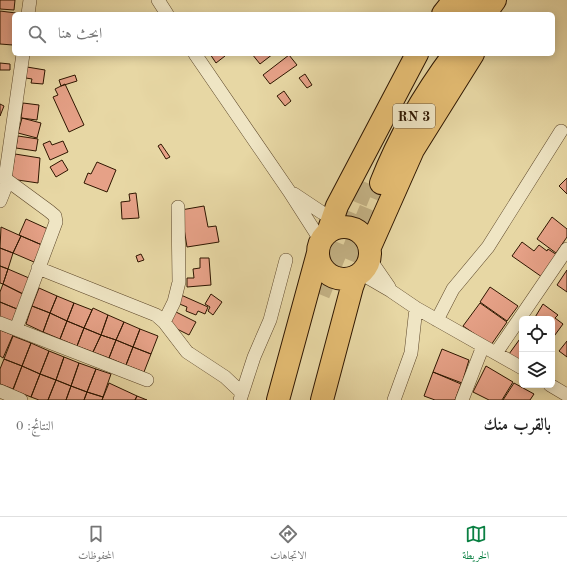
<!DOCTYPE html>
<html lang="ar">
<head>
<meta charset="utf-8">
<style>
	body { margin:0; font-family:"Old Standard TT",Amiri,serif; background:#f6f6f6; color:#222; direction:rtl }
	.controls { position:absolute; right:12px; bottom:12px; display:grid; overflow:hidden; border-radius:6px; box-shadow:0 2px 10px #0003 }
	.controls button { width:36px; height:36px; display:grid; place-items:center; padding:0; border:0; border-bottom:1px solid #e0e0e0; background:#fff; color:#222; font:20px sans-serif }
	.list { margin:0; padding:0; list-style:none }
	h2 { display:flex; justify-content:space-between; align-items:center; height:52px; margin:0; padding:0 16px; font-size:17px }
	h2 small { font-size:13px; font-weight:400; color:#767676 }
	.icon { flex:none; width:22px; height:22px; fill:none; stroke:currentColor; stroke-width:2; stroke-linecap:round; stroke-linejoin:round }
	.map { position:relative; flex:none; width:567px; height:400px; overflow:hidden; direction:ltr }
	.search { position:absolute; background:#fff; box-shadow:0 2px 10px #0003; left:12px; right:12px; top:12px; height:44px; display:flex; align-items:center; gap:10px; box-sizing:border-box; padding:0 14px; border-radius:6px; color:#767676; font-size:15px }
	.sheet { height:116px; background:#fff }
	nav { display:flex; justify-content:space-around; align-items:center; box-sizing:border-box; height:56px; border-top:1px solid #e0e0e0; background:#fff; font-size:11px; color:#767676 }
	nav a { display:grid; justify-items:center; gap:2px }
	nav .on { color:#0b8043 }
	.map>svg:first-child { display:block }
</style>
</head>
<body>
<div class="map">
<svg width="567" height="400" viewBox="0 0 567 400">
	<rect width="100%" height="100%" fill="#e7d7a4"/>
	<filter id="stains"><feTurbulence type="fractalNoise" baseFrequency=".005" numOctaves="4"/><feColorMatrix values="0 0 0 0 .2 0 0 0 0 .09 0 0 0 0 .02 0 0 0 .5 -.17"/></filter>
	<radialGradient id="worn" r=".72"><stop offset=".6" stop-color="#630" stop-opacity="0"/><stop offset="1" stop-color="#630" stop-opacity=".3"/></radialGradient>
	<!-- building -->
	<path fill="#e6a187" stroke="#2e1600" d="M0 0H15L14 10 0 9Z
		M0 11 16 13 14 14 13 45 0 44Z
		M210 54H223L225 56 216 63Z
		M252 54H273L260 64Z
		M289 55 297 65 270 84 263 75Z
		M0 63 10 64V70H0Z
		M27 67 45 70 43 84 31 83 32 79 26 78Z
		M305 74 312 85 307 88 299 78Z
		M75 75 77 81 61 86 59 80Z
		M65 84 84 125 69 132 53 97 58 95 55 89Z
		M284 91 291 101 285 106 277 96Z
		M23 103 39 105 37 120 21 118Z
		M0 104 4 106 0 116Z
		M22 118 41 123 37 138 18 133Z
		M18 136 38 139 36 151 16 148Z
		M50 141 52 145 63 141 68 152 50 160 43 144Z
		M161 144 170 157 166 159 158 146Z
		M15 154 40 158 38 183 11 179Z
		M62 160 68 170 56 177 50 167Z
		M97 162 116 170 107 192 84 183 88 173 91 174Z
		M567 178V194L559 186Z
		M136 193 139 218 122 219 121 202 130 201 129 194Z
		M204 206 208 227 216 226 219 242 187 247 181 210Z
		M552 217 567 229V237L556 253 537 239Z
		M26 219 48 229 42 245 19 235Z
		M1 227 21 236 13 253 0 248Z
		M21 236 42 245 34 262 13 253Z
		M522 242 534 251 539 245 547 251 548 249 557 255 542 277 512 256Z
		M0 248 13 253 8 269 0 266Z
		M141 254 144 260 138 262 136 256Z
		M200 258H209L211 285 187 287V278H194L193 269 200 268Z
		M0 266 8 269 3 284 0 283Z
		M8 269 29 278 23 294 3 284Z
		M567 270V292L557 285Z
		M3 284 23 294 17 309 0 302V292Z
		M490 287 518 306 507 321 480 302Z
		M39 288 57 296 50 313 32 306Z
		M211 294 222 302 213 315 208 311 210 307 205 304Z
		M181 295 208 307 205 314 198 311 196 315 186 311 187 307 177 303Z
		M57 296 74 303 67 321 50 313Z
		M0 302 17 309 11 325 0 320Z
		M74 303 92 310 84 328 67 321Z
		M480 303 507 322 491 345 463 326Z
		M543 304 558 315 555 318 563 324 552 339V319H534Z
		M32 306 50 313 43 332 26 324Z
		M93 308 108 315 101 335 84 328Z
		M174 311 196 322 189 335 167 324Z
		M50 313 67 321 60 339 43 332Z
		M108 315 124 322 116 340 101 335Z
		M67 321 84 328 77 346 60 339Z
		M124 322 140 329 133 347 116 340Z
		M84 328 101 335 93 352 77 346Z
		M140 329 158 336 151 354 133 347Z
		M0 330 13 335 3 358 0 356Z
		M101 335 116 340 109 358 93 352Z
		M13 336 31 343 22 366 4 359Z
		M522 336V361L509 354Z
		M116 340 133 347 126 365 109 358Z
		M567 341V357L559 351Z
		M31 343 49 351 40 374 22 366Z
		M133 347 151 354 144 372 126 365Z
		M442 349 469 360 462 383 433 372Z
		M49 351 64 357 56 380 40 374Z
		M64 357 79 363 71 386 56 380Z
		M4 359 22 366 13 389 0 384V369Z
		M79 363 96 369 87 392 71 386Z
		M22 366 40 374 31 397 13 390Z
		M486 366 513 382 502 400H489L473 392Z
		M96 369 111 374 103 397 87 392Z
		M433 372 461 384 455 400H435L424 396Z
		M40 374 56 380 48 400H39L31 397Z
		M56 380 71 386 66 400H48Z
		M109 383 137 396 135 400H102Z
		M514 383 534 394 530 400H503Z
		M71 386 87 392 84 400H66Z
		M87 392 103 397 102 400H84Z
		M137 396 147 400H135Z"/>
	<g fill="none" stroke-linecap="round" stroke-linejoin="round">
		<!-- trunk-tunnel -->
		<path stroke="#c2b083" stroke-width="22" stroke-dasharray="22 11" stroke-linecap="butt" d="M349 260 381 183
			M319 294 367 176"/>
		<defs>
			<path id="minor" d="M158 0 167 14
				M28 14 30 0
				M195 54 289 191 321 241
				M0 175 49 211 55 216 56 222 16 329
				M5 179 23 54
				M294 194 321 212 348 227
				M0 201 8 181
				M369 258 389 287
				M38 268 156 315 164 322 187 352 225 377 242 393
				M360 273 391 291 416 308 522 368
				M437 320 453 289 488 247 561 131
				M164 322 174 302 179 282 178 207
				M0 323 147 380
				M496 353 567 249
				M550 385 567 395
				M0 391 21 400
				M240 400 254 357 270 320 286 260
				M394 400 411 353 416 308
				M462 400 483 346"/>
			<path id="trunk" d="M443 14 454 0
				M465 14 475 0
				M485 14 495 0
				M381 183C399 137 425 93 454 54
				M318 253a26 26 0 1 1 52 0a26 26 0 1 1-52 0Z
				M328 232 337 206 417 54
				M370 247 413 150 473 54
				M278 400 318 253
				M322 400 352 287 356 276"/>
		</defs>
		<!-- minor casing -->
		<use href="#minor" stroke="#5c4629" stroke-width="14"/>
		<!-- trunk casing -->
		<use href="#trunk" stroke="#2e1600" stroke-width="24"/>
		<!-- minor -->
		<use href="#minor" stroke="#efe5c4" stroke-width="13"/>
		<!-- trunk -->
		<use href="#trunk" stroke="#e4bc72" stroke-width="22"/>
	</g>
	<g text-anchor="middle" stroke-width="3" stroke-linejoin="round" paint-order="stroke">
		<!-- shield labels -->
		<rect fill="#efe5c4" stroke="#68543b" stroke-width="1" x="393" y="104" width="42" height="24" rx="3"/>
		<g font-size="14" font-weight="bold" fill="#2e1600">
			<text x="414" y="121">RN 3</text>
		</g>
	</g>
	<rect width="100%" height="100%" filter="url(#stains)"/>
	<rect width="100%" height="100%" fill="url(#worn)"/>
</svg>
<div class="controls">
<button><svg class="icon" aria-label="locate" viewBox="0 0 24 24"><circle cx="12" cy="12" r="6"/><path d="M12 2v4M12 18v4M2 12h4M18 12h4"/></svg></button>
<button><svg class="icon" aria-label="layers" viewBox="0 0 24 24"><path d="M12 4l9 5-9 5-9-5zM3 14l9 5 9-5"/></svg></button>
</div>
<div class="search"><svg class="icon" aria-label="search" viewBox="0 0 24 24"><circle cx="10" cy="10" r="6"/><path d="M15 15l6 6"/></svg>ابحث هنا</div>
</div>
<section class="sheet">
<h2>بالقرب منك<small>النتائج: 0</small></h2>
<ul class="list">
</ul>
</section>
<nav>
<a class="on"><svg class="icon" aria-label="map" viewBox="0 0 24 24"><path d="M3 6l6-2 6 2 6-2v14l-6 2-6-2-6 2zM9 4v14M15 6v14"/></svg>الخريطة</a>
<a><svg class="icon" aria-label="directions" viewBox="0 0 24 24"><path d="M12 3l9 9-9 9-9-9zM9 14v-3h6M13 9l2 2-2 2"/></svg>الاتجاهات</a>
<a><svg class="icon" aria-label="saved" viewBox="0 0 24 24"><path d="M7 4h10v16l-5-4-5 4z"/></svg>المحفوظات</a>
</nav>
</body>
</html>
